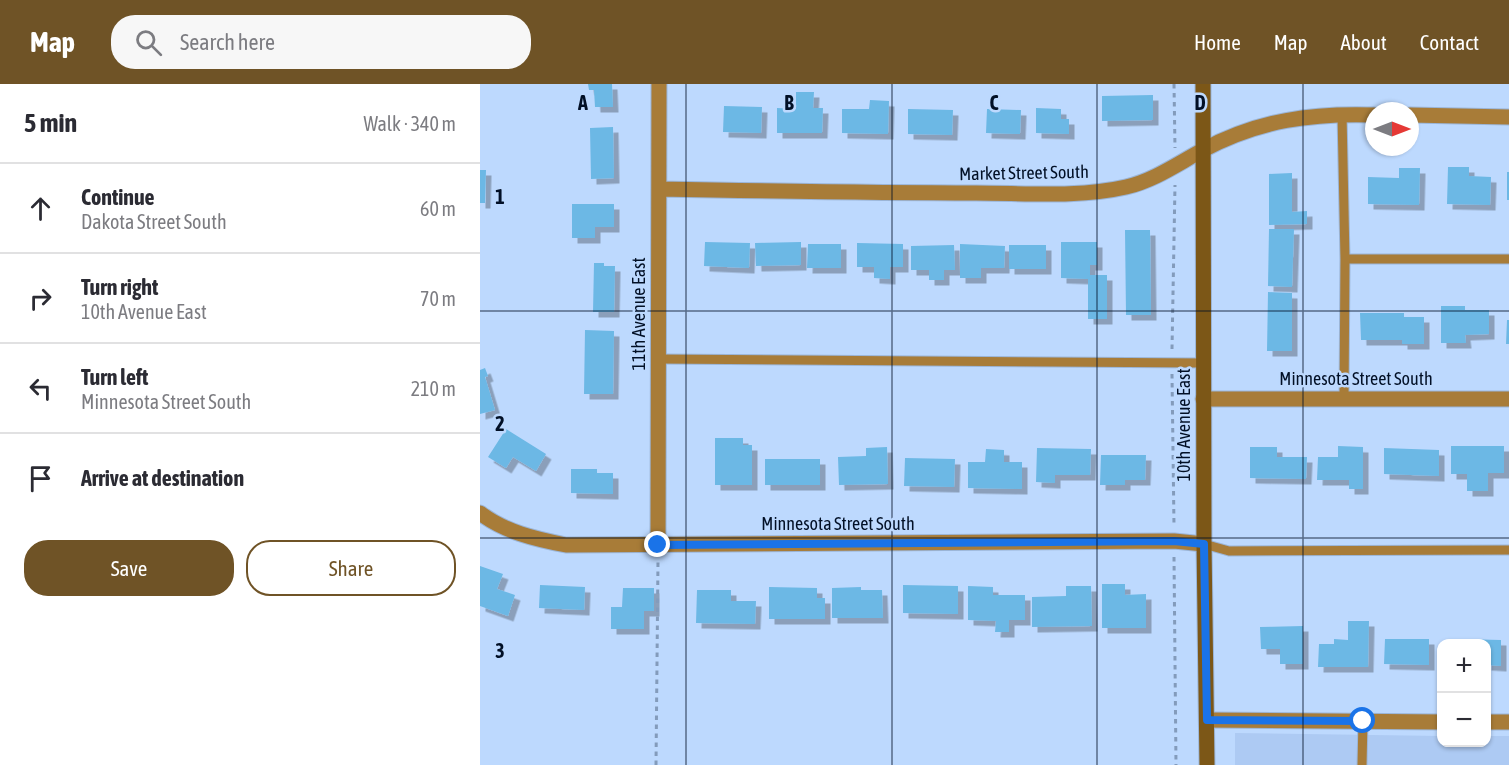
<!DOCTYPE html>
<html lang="en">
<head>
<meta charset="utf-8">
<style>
	body { margin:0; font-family:"Asap Condensed",sans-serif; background:#f7f7f7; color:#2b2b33 }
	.controls { position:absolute; right:18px; bottom:18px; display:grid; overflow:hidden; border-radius:12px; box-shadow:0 2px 4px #0004 }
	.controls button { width:54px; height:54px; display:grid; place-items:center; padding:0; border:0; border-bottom:2px solid #e1e1e2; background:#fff; color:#2b2b33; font:30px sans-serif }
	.compass { position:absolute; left:885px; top:18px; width:54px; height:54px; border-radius:50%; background:#fff; box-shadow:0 2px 4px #0004; rotate:90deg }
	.stop { position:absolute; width:18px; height:18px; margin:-14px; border:4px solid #1a73e8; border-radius:50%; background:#fff }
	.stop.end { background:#1a73e8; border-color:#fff; box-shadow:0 2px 6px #0008 }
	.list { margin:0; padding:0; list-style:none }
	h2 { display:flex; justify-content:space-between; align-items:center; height:78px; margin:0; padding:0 24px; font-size:26px }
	h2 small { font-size:20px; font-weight:400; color:#7c7c81 }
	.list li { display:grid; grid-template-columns:39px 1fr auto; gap:18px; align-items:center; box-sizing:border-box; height:90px; padding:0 24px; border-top:2px solid #e1e1e2 }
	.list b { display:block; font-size:22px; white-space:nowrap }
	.list p { margin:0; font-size:20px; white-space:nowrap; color:#7c7c81 }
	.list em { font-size:20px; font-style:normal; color:#7c7c81 }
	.actions { display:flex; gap:12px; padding:18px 24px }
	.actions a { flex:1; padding:14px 0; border:2px solid #6f5326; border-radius:24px; text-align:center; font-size:21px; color:#6f5326 }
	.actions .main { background:#6f5326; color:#fff }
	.icon { flex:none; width:33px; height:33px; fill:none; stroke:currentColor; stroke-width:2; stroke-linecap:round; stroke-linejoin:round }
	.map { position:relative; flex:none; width:1029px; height:681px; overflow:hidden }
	header { display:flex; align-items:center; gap:36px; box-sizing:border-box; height:84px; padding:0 30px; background:#6f5326; color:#fff }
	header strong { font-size:28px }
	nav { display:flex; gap:33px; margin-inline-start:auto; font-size:21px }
	.search { width:420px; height:54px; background:#f7f7f7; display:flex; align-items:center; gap:15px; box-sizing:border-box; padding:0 21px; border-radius:24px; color:#7c7c81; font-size:22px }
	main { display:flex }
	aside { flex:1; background:#fff }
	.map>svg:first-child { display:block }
</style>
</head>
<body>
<header>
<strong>Map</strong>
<div class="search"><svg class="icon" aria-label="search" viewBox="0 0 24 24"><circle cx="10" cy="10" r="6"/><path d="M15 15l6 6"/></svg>Search here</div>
<nav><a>Home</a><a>Map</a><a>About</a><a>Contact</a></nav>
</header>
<main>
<aside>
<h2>5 min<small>Walk · 340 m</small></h2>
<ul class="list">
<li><svg class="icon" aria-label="ahead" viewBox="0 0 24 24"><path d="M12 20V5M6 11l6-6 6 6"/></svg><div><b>Continue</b><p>Dakota Street South</p></div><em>60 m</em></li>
<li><svg class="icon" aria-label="right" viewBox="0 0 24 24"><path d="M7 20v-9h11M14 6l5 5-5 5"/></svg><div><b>Turn right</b><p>10th Avenue East</p></div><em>70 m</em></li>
<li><svg class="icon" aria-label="left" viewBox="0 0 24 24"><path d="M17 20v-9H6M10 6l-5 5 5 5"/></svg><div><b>Turn left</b><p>Minnesota Street South</p></div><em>210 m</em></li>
<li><svg class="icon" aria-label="arrive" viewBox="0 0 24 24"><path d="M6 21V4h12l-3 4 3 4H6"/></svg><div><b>Arrive at destination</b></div></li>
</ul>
<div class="actions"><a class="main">Save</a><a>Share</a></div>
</aside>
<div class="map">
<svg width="1029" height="681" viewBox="0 0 1029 681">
	<defs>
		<filter id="shadow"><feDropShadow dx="5.5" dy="5.5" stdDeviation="0" flood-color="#0004"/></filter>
	</defs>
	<rect width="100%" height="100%" fill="#bdd9fe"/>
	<!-- built -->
	<path fill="#adcaf3" d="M755 649 961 652 962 658H1006L1007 652H1029V681H755Z"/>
	<!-- building -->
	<path fill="#6cb8e5" filter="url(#shadow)" d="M108 0H132L133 23H115L114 6H109Z
		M316 8H334L333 24H343L342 49H297V24L316 25Z
		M673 11V36L622 37V12Z
		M390 16 409 17 408 50 362 49V25H389Z
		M244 22 282 23 281 49 243 48Z
		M556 24 581 25V35H589V50L556 49Z
		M428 25 473 26 472 51 428 50Z
		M507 25 541 26 540 50 506 49Z
		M133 43 134 94 111 95 110 44Z
		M968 83H989V92L1011 93 1010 121 967 120Z
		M919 84H940L939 121 888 120V93L919 94Z
		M0 86H6L5 119H0Z
		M1027 88H1029V116H1027Z
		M812 89V128L827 127V140L789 141V90Z
		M92 120H134V143H115V154H92Z
		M789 145H814L812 203 788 202Z
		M645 146H670L671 231H646Z
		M225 158 270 159 269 184 224 182Z
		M321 158V181L276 182 275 159Z
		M581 158H617V181H610V191H627V235H608V195L581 194Z
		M377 159 423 160V183H410V195L394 194V183H377Z
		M328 160H361V184H327Z
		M480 160 525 162 524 184H501V194H480Z
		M474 161 475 186H464V196H449V186H431V162Z
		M529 161H566V185H529Z
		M114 179H124V182H135L134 228H113Z
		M788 208 812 209V267H787Z
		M961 222H985V226H1009V250L985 251 986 259H961Z
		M880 229H924V233H944V260H922V256H881Z
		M1027 236H1029V260H1026Z
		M105 246 134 247 133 310H104Z
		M5 284 8 292 5 293 15 326 0 330V286Z
		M26 345 66 370 56 387 33 373 26 384 8 373Z
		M235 354H263V361H272V401H235Z
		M858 362 883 363V405H869V396H837L838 373H858Z
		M971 362H1024V389H1008V407H987V390H971Z
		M407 363 408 400 359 401 358 373 386 372V364Z
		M770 363H797V373H827L826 395 770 394Z
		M557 364 611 365 610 391H575V399L556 398Z
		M904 364 959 366V392L904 390Z
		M506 365 524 366V378H542V405L488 404V378H505Z
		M621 371H666L665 396H645V401H620Z
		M425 374 475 375 474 403 424 402Z
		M285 375H340V401H285Z
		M91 385H117V389H133V410L91 409Z
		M0 482 23 490 17 505 35 511 28 532 0 522Z
		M622 500H645V511L666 510V544H622Z
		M60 501 105 503 104 526 59 524Z
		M423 501 478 502V530L423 529Z
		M488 502 513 503V511H545V536H529V548H515L516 537 488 536Z
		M586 502H611L612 542 552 543V513L586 512Z
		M289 503 337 504V514H345V535H289Z
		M381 503V506H402L403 534H352V504Z
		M143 504H174V527H164V545H131V523H142Z
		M217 506H251V517H276L275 540 216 539Z
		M868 537H889L888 583H838L839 560H854V555L868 556Z
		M823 542V580H800V565H781L780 543Z
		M905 555H949V581L904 580Z
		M981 555 1021 556V582L1006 581V560H981Z"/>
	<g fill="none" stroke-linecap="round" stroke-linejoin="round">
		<defs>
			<path id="lane" d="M862 30 865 175 864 315
				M865 175H1029
				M178 275 723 279
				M724 460 749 467 1029 466
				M882 681 883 637"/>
			<path id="street" d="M930 31 1029 33
				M179 105C284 107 390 109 496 109 545 109 598 114 646 103 675 96 697 80 723 66 779 36 832 29 894 31
				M723 315H1029
				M0 429C25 448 55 455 86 461L694 457 724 460
				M178 461 179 0
				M727 636 962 638
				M1006 638H1029"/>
			<path id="secondary" d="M723 0 724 460 727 681"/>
		</defs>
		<!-- lane casing -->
		<use href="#lane" stroke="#9bb5d7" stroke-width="11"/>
		<!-- street casing -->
		<use href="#street" stroke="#9bb5d7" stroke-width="17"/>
		<!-- secondary casing -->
		<use href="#secondary" stroke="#9bb5d7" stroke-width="17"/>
		<!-- path -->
		<path stroke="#839bbb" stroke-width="3" stroke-dasharray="4.5 4.5" stroke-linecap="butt" d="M694 0 695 64
			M692 265 695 101
			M692 290 694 442
			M694 473 696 681
			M176 681 178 476"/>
		<!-- lane -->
		<use href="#lane" stroke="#a87c38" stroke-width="9"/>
		<!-- street -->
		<use href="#street" stroke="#a87c38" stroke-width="15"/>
		<!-- secondary -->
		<use href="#secondary" stroke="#7c5717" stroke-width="15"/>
	</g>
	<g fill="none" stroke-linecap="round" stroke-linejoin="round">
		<!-- route -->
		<path stroke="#1a73e8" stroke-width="8" d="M178 461 694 457 724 460 727 636 883 637"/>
	</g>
	<!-- grid -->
	<path fill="none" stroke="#021026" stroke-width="1.5" stroke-opacity="0.55" d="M206 0V681M412 0V681M617 0V681M823 0V681M0 227H1029M0 454H1029"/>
	<g text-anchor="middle" stroke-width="5" stroke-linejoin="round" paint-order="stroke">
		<!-- street labels -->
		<g font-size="18" fill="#021026" stroke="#bdd9fe">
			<text transform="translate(544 89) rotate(-1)" y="6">Market Street South</text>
			<text transform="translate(159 230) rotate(-90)" y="6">11th Avenue East</text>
			<text x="876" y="301">Minnesota Street South</text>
			<text transform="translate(704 341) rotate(-90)" y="6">10th Avenue East</text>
			<text x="358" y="446">Minnesota Street South</text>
		</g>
	</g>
	<g font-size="20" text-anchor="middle" font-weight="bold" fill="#021026" stroke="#bdd9fe" stroke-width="5" stroke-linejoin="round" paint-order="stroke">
		<text x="103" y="26">A</text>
		<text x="309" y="26">B</text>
		<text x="514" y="26">C</text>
		<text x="720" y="26">D</text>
		<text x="20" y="120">1</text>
		<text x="20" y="347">2</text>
		<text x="20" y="574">3</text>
	</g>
</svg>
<div class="controls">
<button>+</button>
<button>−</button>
</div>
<svg class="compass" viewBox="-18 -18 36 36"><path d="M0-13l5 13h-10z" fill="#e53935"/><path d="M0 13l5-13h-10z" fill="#7c7c81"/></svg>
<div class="stop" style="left:883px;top:637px"></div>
<div class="stop end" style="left:178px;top:461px"></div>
</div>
</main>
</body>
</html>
